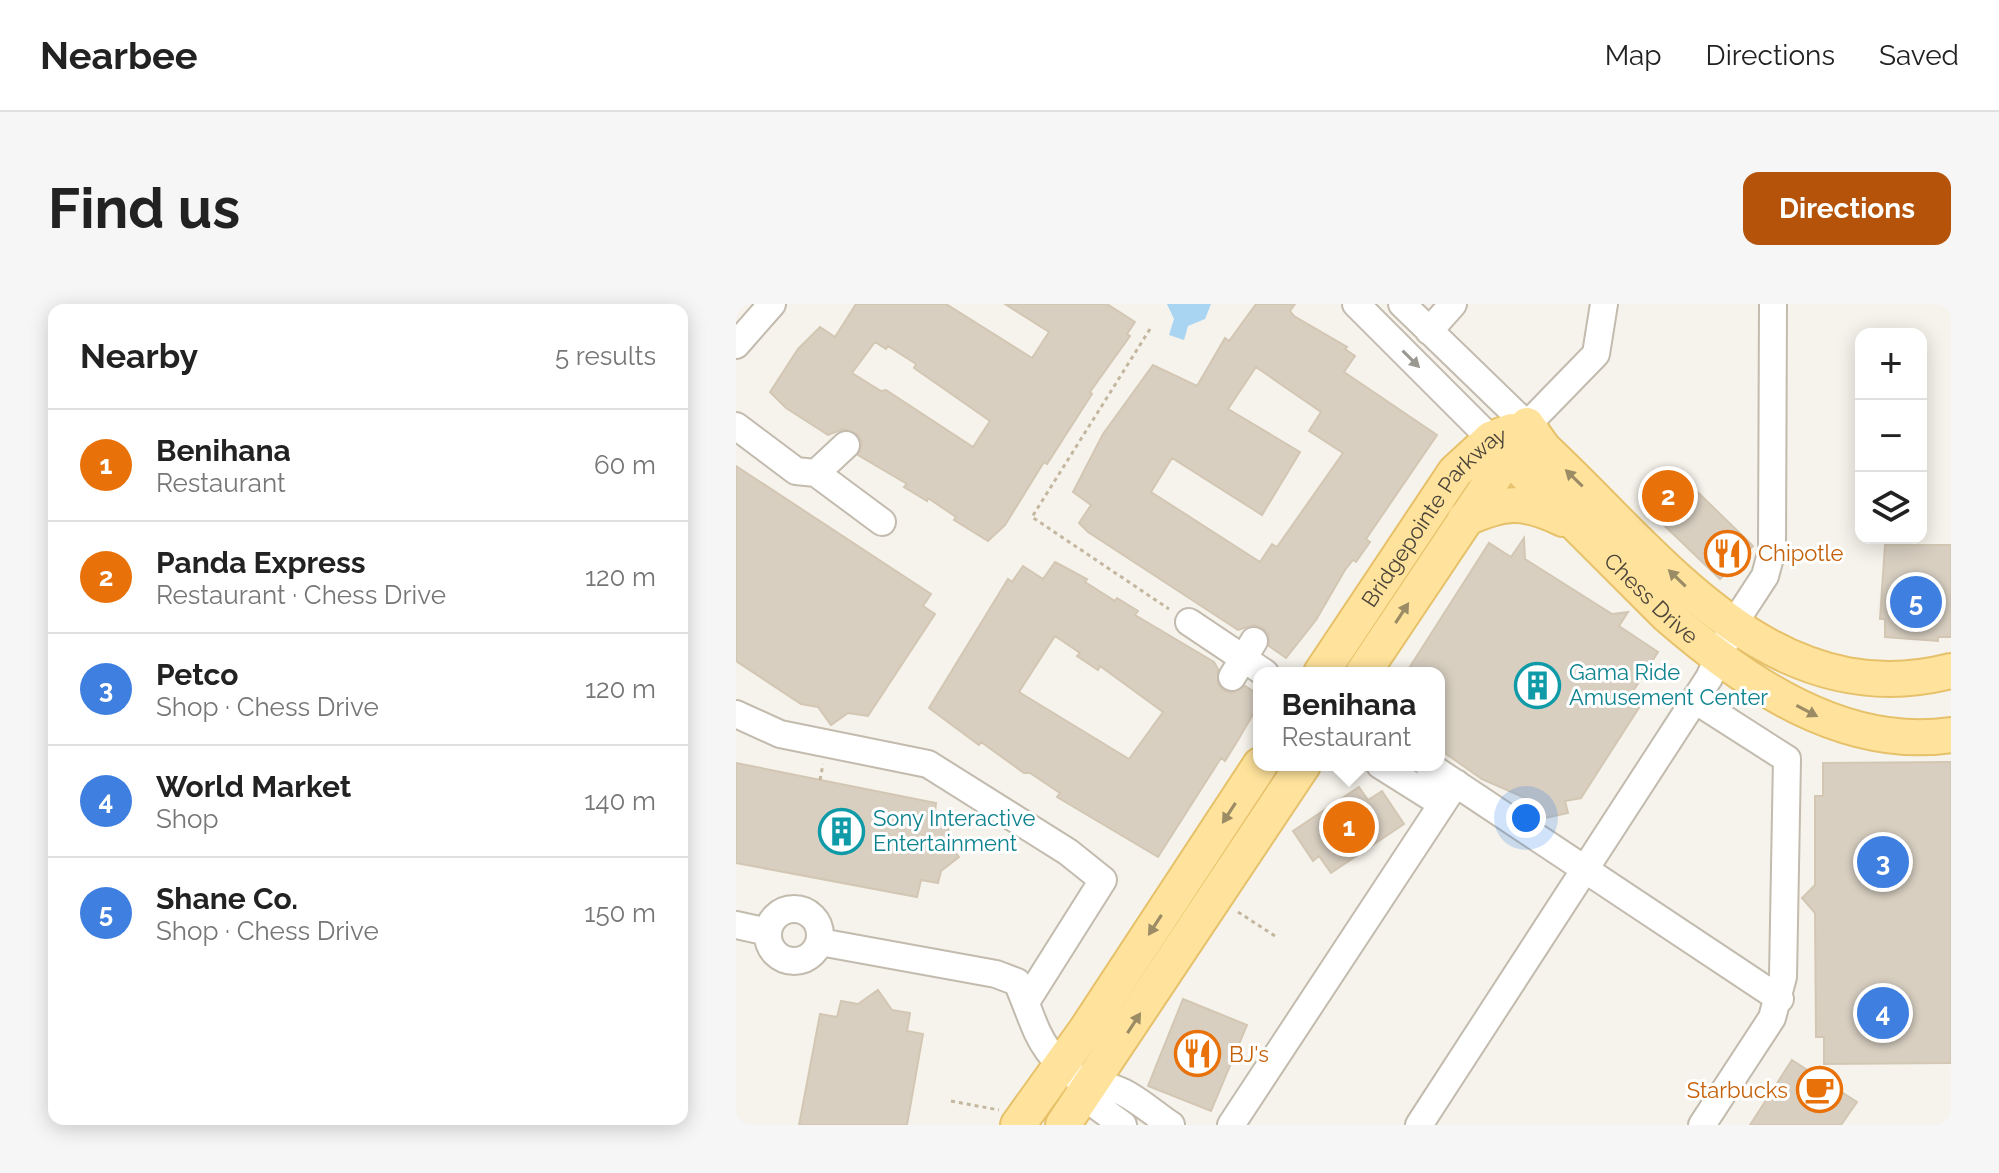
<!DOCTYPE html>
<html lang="en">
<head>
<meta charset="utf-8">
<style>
	body { margin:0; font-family:Raleway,sans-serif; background:#f6f6f6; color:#222 }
	.controls { position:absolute; right:24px; top:24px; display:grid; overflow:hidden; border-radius:16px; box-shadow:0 4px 20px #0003 }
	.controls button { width:72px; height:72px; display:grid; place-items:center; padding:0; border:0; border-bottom:2px solid #e0e0e0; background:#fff; color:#222; font:40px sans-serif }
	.you { position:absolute; left:790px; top:514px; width:28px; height:28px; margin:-20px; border:6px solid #fff; border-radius:50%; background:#1a73e8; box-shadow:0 0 0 12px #1a73e833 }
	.badge { display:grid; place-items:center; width:52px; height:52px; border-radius:50%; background:#b45309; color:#fff; font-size:26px; font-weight:700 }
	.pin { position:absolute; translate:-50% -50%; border:4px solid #fff; box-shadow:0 2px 8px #0006 }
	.popup { position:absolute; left:517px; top:363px; width:192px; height:104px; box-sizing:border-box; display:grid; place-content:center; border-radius:16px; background:#fff; filter:drop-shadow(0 2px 6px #0005); font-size:26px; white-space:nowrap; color:#767676 }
	.popup b { font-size:30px; color:#222 }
	.popup::after { content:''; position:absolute; left:50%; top:100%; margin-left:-16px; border:16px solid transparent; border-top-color:#fff }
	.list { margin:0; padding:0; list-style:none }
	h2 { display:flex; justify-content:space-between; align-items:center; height:104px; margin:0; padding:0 32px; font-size:34px }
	h2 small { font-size:26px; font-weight:400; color:#767676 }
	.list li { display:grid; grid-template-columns:52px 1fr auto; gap:24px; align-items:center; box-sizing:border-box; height:112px; padding:0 32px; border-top:2px solid #e0e0e0 }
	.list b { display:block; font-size:30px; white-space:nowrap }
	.list p { margin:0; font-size:26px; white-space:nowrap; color:#767676 }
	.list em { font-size:26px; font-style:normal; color:#767676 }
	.icon { flex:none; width:44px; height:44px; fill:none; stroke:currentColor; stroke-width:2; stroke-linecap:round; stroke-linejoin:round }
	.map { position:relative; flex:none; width:1215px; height:821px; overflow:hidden; border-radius:16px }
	header { display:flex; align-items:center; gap:48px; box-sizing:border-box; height:112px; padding:0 40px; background:#fff; border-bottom:2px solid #e0e0e0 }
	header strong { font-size:38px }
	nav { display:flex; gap:44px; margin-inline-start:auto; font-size:28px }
	.intro { display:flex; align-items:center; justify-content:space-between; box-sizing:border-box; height:192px; padding:0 48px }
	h1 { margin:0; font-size:56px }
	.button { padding:20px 36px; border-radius:16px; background:#b45309; color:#fff; font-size:28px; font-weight:700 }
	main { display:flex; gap:48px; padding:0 48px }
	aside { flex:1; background:#fff; border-radius:16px; box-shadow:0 4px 20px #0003 }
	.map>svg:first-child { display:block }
</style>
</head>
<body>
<header>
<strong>Nearbee</strong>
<nav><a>Map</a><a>Directions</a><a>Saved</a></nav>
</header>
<div class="intro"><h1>Find us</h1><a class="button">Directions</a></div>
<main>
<aside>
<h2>Nearby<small>5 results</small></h2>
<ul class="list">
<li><span class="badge" style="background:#e8710a">1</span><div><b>Benihana</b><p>Restaurant</p></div><em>60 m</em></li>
<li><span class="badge" style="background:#e8710a">2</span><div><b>Panda Express</b><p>Restaurant · Chess Drive</p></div><em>120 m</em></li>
<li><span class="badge" style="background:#3f7fe0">3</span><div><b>Petco</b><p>Shop · Chess Drive</p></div><em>120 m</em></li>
<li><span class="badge" style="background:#3f7fe0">4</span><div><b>World Market</b><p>Shop</p></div><em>140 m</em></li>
<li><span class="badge" style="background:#3f7fe0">5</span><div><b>Shane Co.</b><p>Shop · Chess Drive</p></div><em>150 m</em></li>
</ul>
</aside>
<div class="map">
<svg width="1215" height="821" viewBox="0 0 1215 821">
	<rect width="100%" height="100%" fill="#f6f3ec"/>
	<!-- water -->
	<path fill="#a9d4f2" d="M431 0H475L469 15 452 22 448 36 433 31 438 15Z"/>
	<!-- building -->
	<path fill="#d8cfc1" stroke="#d3c7b4" stroke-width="2" fill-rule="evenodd" d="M120 0H210L296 54 313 28 269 0H371L399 18 391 30 394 32 354 88 356 90 311 160 308 158 269 221 252 237 218 216 220 213 192 194 191 197 168 183 171 180 122 151 126 138 121 130 107 125 92 131 50 104 34 88 62 45 84 23 99 33ZM139 38 150 45 152 42 180 60 178 64 254 117 237 143 150 86 145 87 116 69Z
		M520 0H559L554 7 558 12 611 43 609 45 619 52 608 68 701 131 630 235 634 238 620 258 617 256 609 266 580 316 550 354 533 342 532 330 527 324 518 321 502 326 352 228 343 219 355 201 337 188 367 130 417 61 461 82 489 34 493 37ZM520 63 585 108 573 127 607 149 541 243 536 240 524 258 415 188 436 154 526 211 564 148 492 105Z
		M0 162 195 290 187 302 199 310 132 412 112 409 95 421 82 403 65 400 0 357Z
		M939 166 1017 242 984 275 906 200Z
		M788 234 789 255 876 310 892 308 883 322 922 348 894 392 906 399 845 494 829 497 832 509 809 514 807 502 746 475 703 445V369H670L753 239 775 253Z
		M1149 241H1215V333H1202V337L1149 333V315H1144Z
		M319 258 351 275 349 278 379 297 381 294 402 307 399 311 478 358 482 365V380L487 386 496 389 509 382 523 391V400L502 436 489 457 485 454 422 553 321 493 324 489 294 469H288L245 438 243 441 193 404 272 275 276 278 287 262 307 275ZM319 332 344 349 341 352 362 366 364 362 427 408 393 455 283 388Z
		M1215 458V759L1088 760V733H1080L1079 609 1066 594 1079 581V492H1087V459Z
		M0 459 200 499 198 517 214 518 210 537 223 553 205 567 202 579 185 576 181 593 0 559Z
		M623 483 632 496 646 487 668 520 595 569 583 552 577 557 557 527Z
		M142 686 156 706 174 709 171 727 187 730 171 821H63L84 710 101 713 105 697 122 700Z
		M447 695 511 721 475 807 412 782Z
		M1056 756 1121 798 1105 821H1014Z"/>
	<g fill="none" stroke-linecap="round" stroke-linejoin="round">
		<defs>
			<path id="minor" d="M620 0 755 135
				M666 0 791 121 860 50 868 0
				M693 27 717 0
				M0 41 36 0
				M0 122 60 167 80 169 110 141
				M80 169 146 218
				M453 318 529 369
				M496 373 518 337
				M959 396 1051 455 1047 673 1036 714 966 821
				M0 410 44 430 192 460 332 548 367 576 290 698
				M644 461 706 500
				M692 461 1044 695
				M32 631a26 26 0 1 1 52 0a26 26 0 1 1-52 0Z
				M0 621 32 628
				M84 638 260 670 281 678C305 734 300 746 354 783 382 775 413 807 435 821
				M354 783 358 800 387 821
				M495 821 720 479
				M683 821 973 374 997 321 1029 272 1036 246 1037 0"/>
			<g id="major">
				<path d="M791 121 808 145C923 252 1036 413 1215 367"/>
				<path id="s1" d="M755 135 932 312C1009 379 1108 447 1215 431"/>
				<path d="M729 215C769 197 787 196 827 215"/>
				<path id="s2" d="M585 369 719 168 755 135 776 127"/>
				<path d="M627 369 783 136"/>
				<path d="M282 821 350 726 524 461"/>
				<path d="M327 821 567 461"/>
			</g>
		</defs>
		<!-- minor casing -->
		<use href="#minor" stroke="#c2bbae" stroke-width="30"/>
		<!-- major casing -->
		<use href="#major" stroke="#e6c16a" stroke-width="38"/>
		<!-- path -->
		<path stroke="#c4b79f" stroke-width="3" stroke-dasharray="4 4" stroke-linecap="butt" d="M414 25 296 213 433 305
			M84 476 87 460
			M502 608 539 632
			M215 797 263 806"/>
		<!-- minor -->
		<use href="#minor" stroke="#fff" stroke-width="26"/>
		<!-- major -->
		<use href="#major" stroke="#ffe39c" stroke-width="34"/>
	</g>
	<!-- one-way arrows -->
	<defs><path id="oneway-solid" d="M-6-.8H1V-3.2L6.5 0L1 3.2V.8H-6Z" transform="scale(2)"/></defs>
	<use fill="#9c9892" href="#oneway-solid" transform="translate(675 55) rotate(45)"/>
	<g fill="#9c8c66">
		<use href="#oneway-solid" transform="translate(838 174) rotate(-136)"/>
		<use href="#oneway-solid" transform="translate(941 274) rotate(-136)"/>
		<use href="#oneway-solid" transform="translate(666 309) rotate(-57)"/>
		<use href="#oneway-solid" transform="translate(1071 407) rotate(28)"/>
		<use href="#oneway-solid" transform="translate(493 509) rotate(123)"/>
		<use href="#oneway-solid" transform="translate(419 621) rotate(123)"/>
		<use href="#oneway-solid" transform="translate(398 719) rotate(-57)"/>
	</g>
	<!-- icons -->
	<defs>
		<symbol id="restaurant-ring" viewBox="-11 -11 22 22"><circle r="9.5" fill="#fff" stroke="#e8710a" stroke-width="1.5"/><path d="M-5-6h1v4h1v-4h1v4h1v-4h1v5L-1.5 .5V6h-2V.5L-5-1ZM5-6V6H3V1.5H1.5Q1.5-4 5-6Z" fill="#e8710a"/></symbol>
		<symbol id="building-ring" viewBox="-11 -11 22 22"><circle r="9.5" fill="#fff" stroke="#0f9aa8" stroke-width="1.5"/><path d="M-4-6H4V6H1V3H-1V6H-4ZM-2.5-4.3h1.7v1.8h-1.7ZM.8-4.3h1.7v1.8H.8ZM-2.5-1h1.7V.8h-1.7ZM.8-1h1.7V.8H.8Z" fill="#0f9aa8"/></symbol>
		<symbol id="cafe-ring" viewBox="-11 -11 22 22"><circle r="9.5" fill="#fff" stroke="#e8710a" stroke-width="1.5"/><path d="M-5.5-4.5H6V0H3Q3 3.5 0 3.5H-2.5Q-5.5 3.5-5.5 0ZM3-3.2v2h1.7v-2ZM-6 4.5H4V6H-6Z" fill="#e8710a"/></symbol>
	</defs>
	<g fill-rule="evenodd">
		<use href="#restaurant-ring" x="966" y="224" width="51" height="51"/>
		<use href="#building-ring" x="776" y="356" width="51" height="51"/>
		<use href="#building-ring" x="80" y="502" width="51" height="51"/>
		<use href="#restaurant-ring" x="436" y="724" width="51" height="51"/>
		<use href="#cafe-ring" x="1058" y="760" width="51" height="51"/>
	</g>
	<g text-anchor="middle" stroke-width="6" stroke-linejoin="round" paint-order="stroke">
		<!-- street labels -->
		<g font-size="22" fill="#4b4439" stroke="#fff">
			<text dy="8" stroke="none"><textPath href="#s2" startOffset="194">Bridgepointe Parkway</textPath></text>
			<text dy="8" stroke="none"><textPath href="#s1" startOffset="226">Chess Drive</textPath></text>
		</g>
		<!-- food labels -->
		<g font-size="22" fill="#c56008" stroke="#fff" text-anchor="start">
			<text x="1022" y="257">Chipotle</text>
			<text x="493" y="758">BJ's</text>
			<text x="1052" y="794" text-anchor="end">Starbucks</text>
		</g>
		<!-- culture labels -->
		<g font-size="22" fill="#0d838f" stroke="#fff" text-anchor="start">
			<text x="833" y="376">Gama Ride<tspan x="833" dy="25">Amusement Center</tspan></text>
			<text x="137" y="522">Sony Interactive<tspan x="137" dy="25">Entertainment</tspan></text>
		</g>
	</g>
</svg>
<div class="controls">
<button>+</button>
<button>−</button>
<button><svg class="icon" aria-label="layers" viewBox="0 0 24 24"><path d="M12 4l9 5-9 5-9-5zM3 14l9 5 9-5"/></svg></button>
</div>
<div class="you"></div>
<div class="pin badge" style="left:613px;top:523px;background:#e8710a">1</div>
<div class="popup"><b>Benihana</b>Restaurant</div>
<div class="pin badge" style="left:932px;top:192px;background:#e8710a">2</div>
<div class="pin badge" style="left:1147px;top:558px;background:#3f7fe0">3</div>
<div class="pin badge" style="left:1147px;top:709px;background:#3f7fe0">4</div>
<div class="pin badge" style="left:1180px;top:298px;background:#3f7fe0">5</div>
</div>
</main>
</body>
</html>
